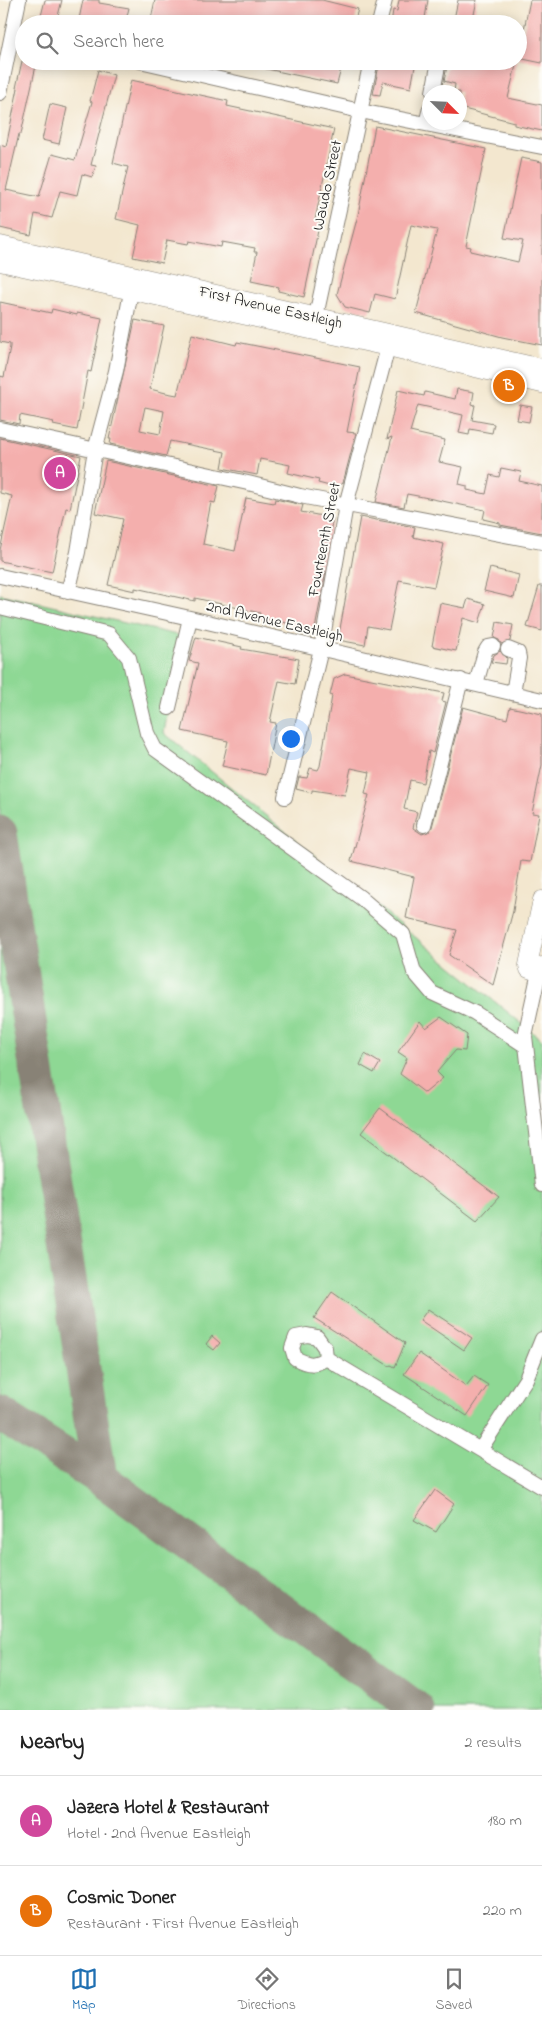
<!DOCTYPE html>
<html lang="en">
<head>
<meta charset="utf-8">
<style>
	body { margin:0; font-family:"Indie Flower",sans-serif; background:#f2f2f2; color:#222 }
	.compass { position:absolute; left:422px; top:85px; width:45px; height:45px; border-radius:50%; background:#fff; box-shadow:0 2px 12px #0003; rotate:114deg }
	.you { position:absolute; left:290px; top:738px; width:18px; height:18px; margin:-12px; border:4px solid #fff; border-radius:50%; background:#1a73e8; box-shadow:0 0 0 8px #1a73e833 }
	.badge { display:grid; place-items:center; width:32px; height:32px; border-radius:50%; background:#1f6fb2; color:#fff; font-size:16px; font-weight:700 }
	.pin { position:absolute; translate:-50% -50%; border:2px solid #fff; box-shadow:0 1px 5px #0006 }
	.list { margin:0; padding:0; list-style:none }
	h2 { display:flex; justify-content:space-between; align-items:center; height:65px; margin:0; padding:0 20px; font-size:21px }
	h2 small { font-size:16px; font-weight:400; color:#767676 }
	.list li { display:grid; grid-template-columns:32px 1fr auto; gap:15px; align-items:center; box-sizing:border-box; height:90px; padding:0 20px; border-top:1px solid #e0e0e0 }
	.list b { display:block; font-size:19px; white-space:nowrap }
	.list p { margin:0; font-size:16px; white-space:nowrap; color:#767676 }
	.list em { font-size:16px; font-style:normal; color:#767676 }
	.icon { flex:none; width:28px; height:28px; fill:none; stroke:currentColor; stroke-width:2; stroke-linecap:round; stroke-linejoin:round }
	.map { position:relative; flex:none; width:542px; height:1710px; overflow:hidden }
	.search { position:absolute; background:#fff; box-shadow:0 2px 12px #0003; left:15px; right:15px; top:15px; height:55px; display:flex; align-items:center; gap:12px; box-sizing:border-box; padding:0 18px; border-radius:28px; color:#767676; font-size:19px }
	.sheet { height:245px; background:#fff }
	nav { display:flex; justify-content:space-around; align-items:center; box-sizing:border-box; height:70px; border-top:1px solid #e0e0e0; background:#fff; font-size:14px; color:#767676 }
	nav a { display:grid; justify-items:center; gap:2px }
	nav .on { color:#1f6fb2 }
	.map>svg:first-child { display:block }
</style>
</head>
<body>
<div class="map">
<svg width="542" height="1710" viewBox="0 0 542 1710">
	<rect width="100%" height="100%" fill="#fdfcf7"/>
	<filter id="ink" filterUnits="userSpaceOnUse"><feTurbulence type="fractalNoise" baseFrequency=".02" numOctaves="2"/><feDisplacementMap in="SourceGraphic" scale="10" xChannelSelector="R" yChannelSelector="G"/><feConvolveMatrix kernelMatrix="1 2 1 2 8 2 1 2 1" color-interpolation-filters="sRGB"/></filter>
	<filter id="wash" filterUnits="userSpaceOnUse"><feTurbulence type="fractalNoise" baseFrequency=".0096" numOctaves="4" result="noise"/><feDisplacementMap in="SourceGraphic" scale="20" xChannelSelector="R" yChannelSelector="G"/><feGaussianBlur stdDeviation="1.12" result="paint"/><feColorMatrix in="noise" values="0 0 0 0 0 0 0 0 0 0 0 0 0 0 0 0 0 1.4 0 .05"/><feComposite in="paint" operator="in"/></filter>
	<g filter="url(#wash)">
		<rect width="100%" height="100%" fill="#f3e7cf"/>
		<!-- green -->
		<path fill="#8ed894" stroke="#557a58" d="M0 594 181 636 164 733 542 1040V1710H0Z"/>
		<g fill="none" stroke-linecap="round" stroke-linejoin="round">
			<!-- taxiway -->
			<path stroke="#888276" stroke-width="35" d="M0 833 100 1478
				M0 1414 100 1478 418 1710"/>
		</g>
		<g id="blocks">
			<!-- building -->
			<path fill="#f4afad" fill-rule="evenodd" d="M45 0H62L56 24 40 20Z
				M83 0H99V3L129 8 125 24H78Z
				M155 0H322L358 9 354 24H150Z
				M399 0H428L424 24H391L393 10 397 11Z
				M458 0H477L472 24H453Z
				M530 0H542V63L518 58V38L522 39Z
				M22 61H37L21 134H19L6 190 39 197 52 154 75 160 92 102 90 101 98 70 114 75 91 165 96 166 92 177 82 174 77 195 60 191 52 218 35 214 31 235 0 228V145L6 147 18 88H16Z
				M253 61H343L337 84 253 66Z
				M380 61H416L411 88 383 82 380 95 373 94Z
				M448 61H517L508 98 542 105V131L514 125V122L460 108V92H454L455 84 444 81Z
				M131 80 228 101 227 106 334 129 315 220 320 221 304 297 278 291 279 287 251 281 257 252H254L255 248 222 242 221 247 189 241 188 244 167 240 162 263 133 257 140 225 116 219 128 167 113 163Z
				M50 104 67 108 59 144 42 140Z
				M375 126 486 149 466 246 471 247 470 251 518 262 523 241 504 238 521 158 542 162V345L502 337 416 313 437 230 411 225 395 299 375 294 370 313 345 307 337 294 358 215Z
				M0 302 51 313 52 309 77 315V313L102 318 91 372 88 371 77 430 53 425 54 422 20 415 19 424 0 420V376L4 377 10 347V344L0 342Z
				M135 320 164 326 150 389 166 393 177 395 192 334 236 345 237 342 360 367 347 432 356 433 343 483 337 488 318 483 319 480 288 473 290 465 260 459 257 475 222 468 225 452 170 441 166 456 110 444 111 439H109ZM145 407 164 411 160 434 140 430Z
				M457 389 474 392 472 404 475 405 472 420 494 424 492 433 470 429 469 435 459 433 463 415 418 405 410 432 445 440 439 462 463 467 459 484 467 486V490L486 494 490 475 499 477 501 468 521 472 519 481 542 486V533L500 525V523L483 519 485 510 423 497 407 494 404 507 376 502 392 437 387 439 398 390 424 396 425 392 455 399Z
				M520 405 532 407 529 422 517 420Z
				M0 438 81 456 70 509 66 508 52 572 0 561V550L12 496 0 493Z
				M106 461 219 486 215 503 211 502 203 544 235 551 246 498 274 503 275 499 303 505 301 512 333 518 322 571H326L314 634 286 627 287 623 259 617 260 613 230 606 195 598V601L135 588V591L108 585 123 519 95 513Z
				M360 517 415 527 413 537 444 544 434 587 399 580 389 630 368 626 365 645 338 640Z
				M490 568 519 575 514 598 484 591Z
				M539 586H542V631L527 627Z
				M468 599 485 604 479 623 463 618 456 651 432 646 440 603 465 608Z
				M497 622 513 625 510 641 501 644 499 640 494 638Z
				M196 637 242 647 241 649 299 659 295 684 279 681 270 722 276 723 266 775 222 766 228 741 182 731 198 663 189 661Z
				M500 651 507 658 506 664 491 662 494 655Z
				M345 674 444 693 442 701 446 702 433 753 429 751 423 783 410 780 404 809 417 812 413 828 422 834 430 831 432 827 463 707 507 719 510 707 542 714V765L532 813 539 814 530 862 521 861 513 911 493 985 449 955 457 930 406 918 414 877 351 861 369 795 365 794 370 772 351 768 345 795 312 790V793L296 789 299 777 307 778 310 768 318 770 320 766 332 696 330 695 334 679Z
				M441 1017 467 1035 465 1051 456 1050 437 1072 443 1078 425 1093 400 1074 407 1058 398 1052 420 1021 426 1028Z
				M365 1054 380 1063 374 1073 360 1065Z
				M380 1108 499 1197 477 1221 361 1133Z
				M332 1292 405 1343 395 1367 391 1365 389 1366 314 1318Z
				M428 1309 472 1338 464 1350 420 1320Z
				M212 1336 220 1343 214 1350 206 1344Z
				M419 1353 466 1386 474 1376 488 1385 467 1416 404 1374Z
				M435 1490 454 1504 436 1532 414 1520Z"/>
		</g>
	</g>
	<g filter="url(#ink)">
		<use href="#blocks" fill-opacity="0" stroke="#888276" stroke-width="1"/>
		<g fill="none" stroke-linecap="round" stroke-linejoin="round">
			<defs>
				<path id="minor" d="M379 24 385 0
					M140 61 360 111 542 147
					M433 92 439 61
					M0 93 19 0
					M426 124 430 108
					M316 316 371 61
					M0 429 248 483 300 496 542 542
					M0 576 190 618 542 700
					M68 592 78 552 95 450 116 371 131 292
					M0 607 109 634 129 658 147 733 155 749 361 898 403 934 414 972 432 993 475 1013 526 1046
					M508 649 518 653 519 658 513 693
					M476 684 485 652 488 647 493 646
					M169 708 190 618
					M285 797 321 649 346 505 388 347
					M424 825 461 680
					M539 972 525 1036 542 1185
					M326 1358C315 1366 308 1365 295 1358L292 1348 296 1337 307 1335 317 1337 325 1348 326 1358 334 1363 542 1487
					M480 1450 526 1379 542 1339"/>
				<path id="major" d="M0 245 542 368
					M0 262 388 347 542 384
					M542 900 528 965 529 969 538 972 542 966"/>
			</defs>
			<!-- minor casing -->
			<use href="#minor" stroke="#888276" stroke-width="16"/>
			<!-- major casing -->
			<use href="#major" stroke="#888276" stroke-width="19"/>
			<!-- minor -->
			<use href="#minor" stroke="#fff" stroke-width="14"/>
			<!-- major -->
			<use href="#major" stroke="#fff" stroke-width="18"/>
		</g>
	</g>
	<g text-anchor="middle" stroke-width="4" stroke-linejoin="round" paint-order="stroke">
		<!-- street labels -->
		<g font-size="16" fill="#1c1c1c" stroke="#fdfcf7">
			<text transform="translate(326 185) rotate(-78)" y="6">Waudo Street</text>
			<text transform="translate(271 306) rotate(13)" y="6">First Avenue Eastleigh</text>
			<text transform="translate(323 539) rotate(-79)" y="6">Fourteenth Street</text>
			<text transform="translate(275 620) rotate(13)" y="6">2nd Avenue Eastleigh</text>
		</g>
	</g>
</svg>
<svg class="compass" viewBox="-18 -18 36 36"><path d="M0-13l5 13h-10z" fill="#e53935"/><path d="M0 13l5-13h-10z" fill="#767676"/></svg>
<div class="you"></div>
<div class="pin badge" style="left:60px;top:473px;background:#d1479c">A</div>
<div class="pin badge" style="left:509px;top:386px;background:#e8710a">B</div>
<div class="search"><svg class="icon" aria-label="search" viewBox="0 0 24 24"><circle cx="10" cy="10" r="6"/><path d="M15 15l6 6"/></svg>Search here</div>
</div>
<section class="sheet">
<h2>Nearby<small>2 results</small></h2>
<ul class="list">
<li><span class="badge" style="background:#d1479c">A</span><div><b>Jazera Hotel &amp; Restaurant</b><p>Hotel · 2nd Avenue Eastleigh</p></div><em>180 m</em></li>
<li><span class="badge" style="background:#e8710a">B</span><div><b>Cosmic Doner</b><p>Restaurant · First Avenue Eastleigh</p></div><em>220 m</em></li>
</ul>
</section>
<nav>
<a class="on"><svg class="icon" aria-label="map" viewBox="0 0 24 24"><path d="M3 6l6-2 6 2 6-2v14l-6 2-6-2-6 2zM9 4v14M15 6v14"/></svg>Map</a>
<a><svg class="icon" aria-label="directions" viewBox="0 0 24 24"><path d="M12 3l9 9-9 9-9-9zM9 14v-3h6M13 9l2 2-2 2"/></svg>Directions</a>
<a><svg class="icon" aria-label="saved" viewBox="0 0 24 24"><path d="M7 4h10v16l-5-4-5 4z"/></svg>Saved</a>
</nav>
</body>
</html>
